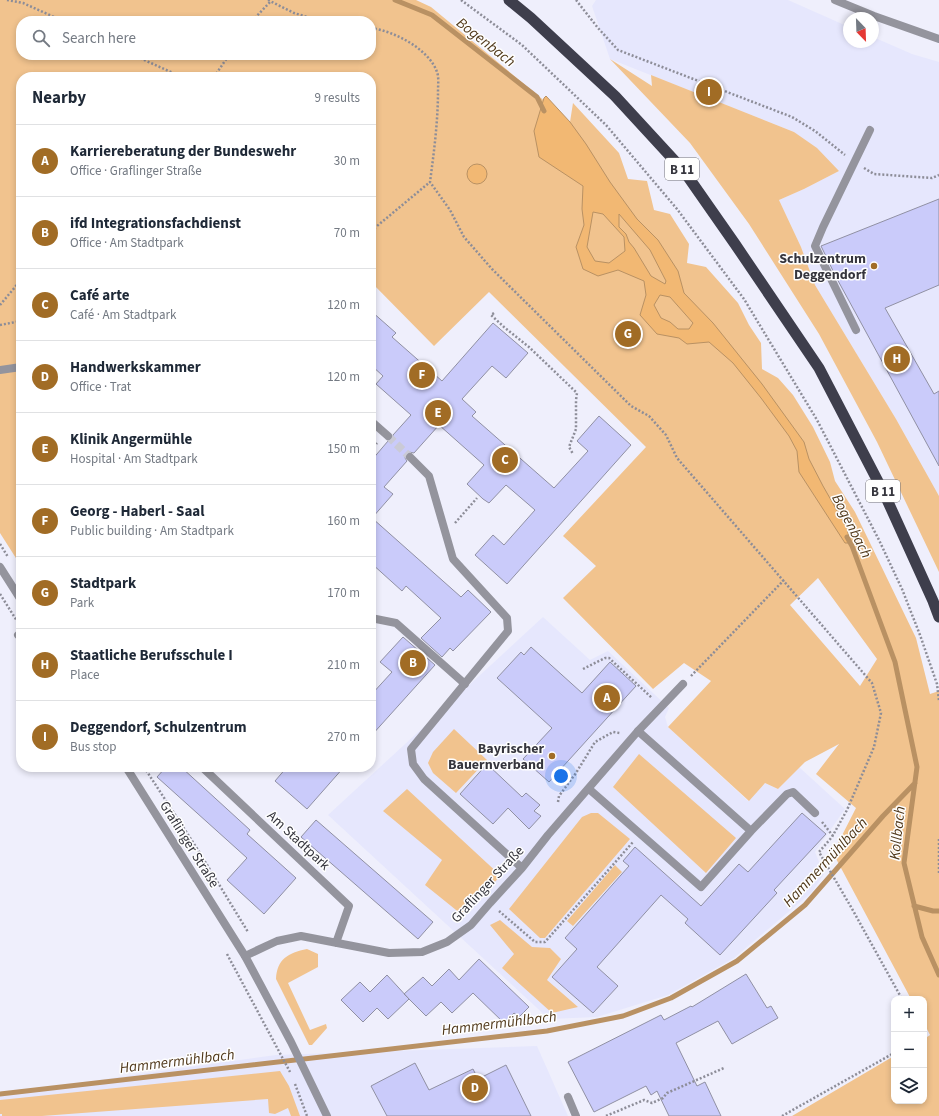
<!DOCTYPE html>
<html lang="en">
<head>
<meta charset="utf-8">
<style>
	body { margin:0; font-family:"Source Sans 3",sans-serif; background:#f6f6f7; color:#1f2937 }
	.controls { position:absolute; right:12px; bottom:12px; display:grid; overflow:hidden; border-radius:8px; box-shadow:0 2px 6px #0003 }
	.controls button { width:36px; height:36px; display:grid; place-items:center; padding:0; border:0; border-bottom:1px solid #e0e1e3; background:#fff; color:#1f2937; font:20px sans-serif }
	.compass { position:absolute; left:843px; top:12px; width:36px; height:36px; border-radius:50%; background:#fff; box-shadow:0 2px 6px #0003; rotate:157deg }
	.you { position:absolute; left:561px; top:776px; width:14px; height:14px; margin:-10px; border:3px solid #fff; border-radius:50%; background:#1a73e8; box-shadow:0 0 0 6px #1a73e833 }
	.badge { display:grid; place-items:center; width:26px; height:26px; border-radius:50%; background:#a16c25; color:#fff; font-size:13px; font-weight:700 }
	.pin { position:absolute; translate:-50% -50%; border:2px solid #fff; box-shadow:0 1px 4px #0006 }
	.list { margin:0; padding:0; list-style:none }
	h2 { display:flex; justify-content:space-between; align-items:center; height:52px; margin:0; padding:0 16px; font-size:17px }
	h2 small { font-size:13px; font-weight:400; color:#747a83 }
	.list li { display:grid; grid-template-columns:26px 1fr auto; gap:12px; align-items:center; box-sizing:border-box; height:72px; padding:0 16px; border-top:1px solid #e0e1e3 }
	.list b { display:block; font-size:15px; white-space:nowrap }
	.list p { margin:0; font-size:13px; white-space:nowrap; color:#747a83 }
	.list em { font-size:13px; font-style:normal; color:#747a83 }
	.icon { flex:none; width:22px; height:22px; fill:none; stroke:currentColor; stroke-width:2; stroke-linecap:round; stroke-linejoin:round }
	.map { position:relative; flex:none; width:939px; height:1116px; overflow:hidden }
	.search { position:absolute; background:#fff; box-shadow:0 2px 6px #0003; left:16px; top:16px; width:360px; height:44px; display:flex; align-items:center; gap:10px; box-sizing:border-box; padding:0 14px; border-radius:16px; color:#747a83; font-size:15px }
	.panel { position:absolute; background:#fff; box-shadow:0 2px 6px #0003; left:16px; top:72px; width:360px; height:700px; border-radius:16px }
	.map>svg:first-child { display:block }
</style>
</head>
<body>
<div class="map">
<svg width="939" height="1116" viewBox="0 0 939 1116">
	<rect width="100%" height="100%" fill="#efeffc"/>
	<!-- built -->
	<path fill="#e6e7fd" d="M596 0H788L849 27V42H873V37L912 54 939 62V496L896 419 815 285 801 247 779 200 804 189 839 171 794 132 610 59 592 6Z
		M543 617 590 660 608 651 669 708 665 717 668 727 748 801 765 783 778 789 799 767 845 809 815 852 824 874 812 892 734 958 668 995 597 1017 549 1019 328 815Z
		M537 1046 568 1116H0V1094L276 1055Z"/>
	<!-- green -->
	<path fill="#f1c38e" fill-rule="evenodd" d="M0 0H416L431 7 570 122 573 103 619 153 628 179 647 181 654 210 670 214 689 244 687 263 706 267 738 303 749 325 761 343 762 369 778 378 793 395 813 427 830 462 835 481 855 512 916 638 930 694 939 691V1116H792L894 1056V1101H924V1039L930 1035 924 1023V999H911L833 853 856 808 816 774 839 744 805 762 778 789 765 783 749 801 668 727 711 681 684 663 653 689 563 598 596 566 563 536 646 447 489 292 434 346 371 282V77H21V566L0 533ZM21 21H371V55H21ZM818 578 877 659 860 686 790 605Z
		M610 59 652 86 651 75 794 132 817 148 839 171 804 189 779 200 801 247 815 285 896 419 939 496V572L877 442 819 334 749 224 690 143Z
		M454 729 487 760 456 793 433 773 428 763 433 752Z
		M639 754 736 838 706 873 613 787Z
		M407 789 501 876 461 914 425 885 442 860 383 811Z
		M591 813H598L630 839 545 938H540L509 909 582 817Z
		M615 865 622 872 573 926 567 921Z
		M500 920 532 947 550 948 561 959 547 980 578 1007 552 1013 502 968 514 954 490 925Z
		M307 949 318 954V967L288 983 310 1030 326 1024 327 1028 312 1045H309L276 979C277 959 288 953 307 949Z
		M280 1071 289 1086 300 1116H291L288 1108 275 1114 269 1113 268 1099 42 1116H2V1114H0V1100Z"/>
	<!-- water -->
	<path fill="#f2b873" stroke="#b99163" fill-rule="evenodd" d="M546 96 570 122 586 144 610 182 637 219 658 240 678 271 684 293 713 323 762 384 804 442 809 459 823 486 847 528 850 543H845L799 472 797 451 789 436 761 398 733 363 709 342 687 344 679 338 657 334 640 315 646 295 644 281 618 270 598 276 583 269 576 247 584 225 582 209 583 186 539 157 534 131 544 98ZM593 212 603 214 624 237 625 251 609 263 595 261 587 247ZM619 214 650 250 666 281 665 284 651 276 634 248 629 242 626 234 619 227ZM660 295 670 297 693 323 689 329H678L670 322 661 318 654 305Z
		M467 174a10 10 0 1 1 20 0a10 10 0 1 1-20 0Z"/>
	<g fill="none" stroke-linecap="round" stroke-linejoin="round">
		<!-- stream -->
		<path stroke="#b99163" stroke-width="5" d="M395 0 432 15 537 97 544 111
			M847 537 852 546 895 662 917 767 904 863 922 937 939 975
			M914 906 933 911H939
			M0 1094 547 1031 623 1016 671 998 737 961 805 905 883 816 915 783"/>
	</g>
	<!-- building -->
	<path fill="#cacbfa" stroke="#9090a3" d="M939 199V285L885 308 934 394 939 391V466L836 277 821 246Z
		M371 311 396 333 392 337 442 381 493 323 528 353 506 378 492 366 462 399 476 412 472 416 554 488 588 451 577 441 599 416 631 445 507 584 475 555 493 535 504 545 535 510 506 485 489 503 483 499 467 484 484 465 439 425 414 453 409 452 406 453 405 458 407 461 384 487 393 494 372 518 461 597 468 590 491 612 453 651 450 648 442 657 421 638 441 618 406 586 402 591 371 563V461L388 441 392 440 393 435 411 415 376 384 383 376 371 365Z
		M403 637 435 665 371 736V695L392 672 380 662Z
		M531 647 582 693 610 662 636 686 549 782 523 759 552 728 497 678 521 652 524 655Z
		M487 764 522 797 526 793 540 805 534 811 541 816 529 829 508 808 493 824 460 794Z
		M166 767H181L250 830 247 834 296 878 264 914 227 880 247 858 157 777Z
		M287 767H344L307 809 275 781Z
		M802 813 826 834 774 890 777 893 720 955 685 923 688 919 661 895 597 967 618 986 593 1013 552 977 577 949 565 938 629 866 623 861 635 847 701 906 739 864 748 872Z
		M316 820 433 922 418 939 301 837Z
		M479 959 529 1007 519 1017 514 1013 504 1023 473 993 452 1013 441 1002 426 1016 404 994 423 977 432 986 449 969 459 980Z
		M746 974 767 1008 771 1006 778 1018 732 1044 718 1021 676 1043 697 1086 705 1082 721 1116H669L657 1091 651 1095 646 1086 594 1112 568 1062 661 1015 664 1020 691 1006 692 1007Z
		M387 975 409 999 388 1019 377 1008 363 1022 341 1000 360 982 370 992Z
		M415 1063 429 1090 473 1069 478 1079 506 1065 531 1116H387L371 1086Z"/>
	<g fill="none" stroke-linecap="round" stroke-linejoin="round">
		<!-- minor-tunnel -->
		<path stroke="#cacad6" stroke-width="8" stroke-dasharray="8 4" stroke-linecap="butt" d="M388 436 410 457"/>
		<!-- path -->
		<path stroke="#8d8d98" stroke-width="2.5" stroke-dasharray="2 2" stroke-linecap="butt" d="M7 0 23 3 63 21
			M268 0 294 13 321 21
			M461 0 522 45 606 125 677 209 744 299 817 420 879 540 902 589 920 635 937 684 939 701
			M576 0 598 28 618 50 792 117 815 131 845 155
			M252 21 271 1
			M371 28C394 31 429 49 437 72 439 77 438 85 438 91 438 121 434 152 430 182L450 210 464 237 492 269 631 406 649 416 666 435 677 458 872 683 881 713 874 747 847 810 832 837 819 852 851 907 902 999
			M133 55 182 77
			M214 77 229 55
			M709 92 712 86
			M864 168 874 174 932 178 939 175
			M371 231 430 182
			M0 305 21 280
			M494 313 491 315 504 327 529 347 577 393 576 400V429L569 447 573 454
			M0 325 21 321
			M371 450 377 443
			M455 523 477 498
			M0 544 8 557
			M0 594 17 621
			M583 669 605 658H609L652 698
			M691 676 784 580
			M144 767 198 850 248 932
			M558 802 559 796 576 773 595 742 613 732 620 733
			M822 822 833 836
			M939 839V875
			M499 911 535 942H545L633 842
			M227 954 290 1072
			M295 1084 307 1116
			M606 1116 644 1100 652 1103 663 1098 667 1093 724 1068
			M782 1116 894 1053"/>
		<!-- service -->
		<path stroke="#94949d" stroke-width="8" d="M856 330 815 246 823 227 870 130
			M638 731 751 831
			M589 789 701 887 751 831 787 794 793 792 815 813"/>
		<!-- minor -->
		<path stroke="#94949d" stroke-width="8" d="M0 370 21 367
			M371 421 388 436
			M410 457 429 476 453 559 507 618 508 631 411 749 413 764 424 779 522 868
			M371 618 396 623 465 684
			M18 635 21 633
			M202 767 349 906 336 943
			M245 956 277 941 301 936 389 953 422 952 447 942 471 925 490 903 522 868 548 835 638 731 683 684
			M568 1097 576 1116"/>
		<!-- tertiary -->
		<path stroke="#94949d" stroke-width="8" d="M835 0 874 16 939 39
			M0 567 21 600
			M126 767 245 956 291 1042 327 1116"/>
		<!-- trunk -->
		<path stroke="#3e3e4c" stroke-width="11" d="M509 0 531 18 615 96 684 171 735 244 819 368 884 493 933 601 939 617"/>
	</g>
	<!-- markers -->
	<g fill="#a16c25" stroke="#fefefe" stroke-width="1.5">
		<circle cx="874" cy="266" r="4"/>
		<circle cx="552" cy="756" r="4"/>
	</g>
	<g text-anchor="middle" stroke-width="3" stroke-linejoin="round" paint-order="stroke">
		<!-- shield labels -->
		<g fill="#fefefe" stroke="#717177" stroke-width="1">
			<rect x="665" y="158" width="34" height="22" rx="3"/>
			<rect x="866" y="480" width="34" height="22" rx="3"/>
		</g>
		<g font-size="13" font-weight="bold" fill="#35353d">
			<text x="682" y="174">B 11</text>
			<text x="883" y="496">B 11</text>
		</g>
		<!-- poi labels -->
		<g font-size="14" font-weight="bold" fill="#35353d" stroke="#fefefe" text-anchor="end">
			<text x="866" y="263">Schulzentrum<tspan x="866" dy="16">Deggendorf</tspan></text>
			<text x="544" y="753">Bayrischer<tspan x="544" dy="16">Bauernverband</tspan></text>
		</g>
		<!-- street labels -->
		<g font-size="14" fill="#35353d" stroke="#fefefe">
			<text transform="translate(299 840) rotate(43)" y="5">Am Stadtpark</text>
			<text transform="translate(190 844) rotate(58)" y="5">Graflinger Straße</text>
			<text transform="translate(487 884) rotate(-47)" y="5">Graflinger Straße</text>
		</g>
		<!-- water labels -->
		<g font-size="15" font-style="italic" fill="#50381a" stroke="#fefefe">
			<text transform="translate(486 42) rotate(38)" y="5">Bogenbach</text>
			<text transform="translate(852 526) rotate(63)" y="5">Bogenbach</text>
			<text transform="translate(897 833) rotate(-84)" y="5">Kollbach</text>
			<text transform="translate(825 862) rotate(-47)" y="5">Hammermühlbach</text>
			<text transform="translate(499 1023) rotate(-7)" y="5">Hammermühlbach</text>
			<text transform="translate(177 1061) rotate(-7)" y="5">Hammermühlbach</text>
		</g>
	</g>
</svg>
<div class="controls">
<button>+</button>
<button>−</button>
<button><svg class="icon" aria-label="layers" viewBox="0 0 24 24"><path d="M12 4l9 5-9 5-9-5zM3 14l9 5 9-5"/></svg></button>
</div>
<svg class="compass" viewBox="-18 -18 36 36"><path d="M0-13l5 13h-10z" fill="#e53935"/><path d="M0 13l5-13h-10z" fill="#747a83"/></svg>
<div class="you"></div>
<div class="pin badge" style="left:607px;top:698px">A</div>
<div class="pin badge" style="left:413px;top:663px">B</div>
<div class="pin badge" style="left:505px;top:460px">C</div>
<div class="pin badge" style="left:475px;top:1088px">D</div>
<div class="pin badge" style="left:438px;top:413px">E</div>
<div class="pin badge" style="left:422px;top:375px">F</div>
<div class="pin badge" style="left:628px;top:334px">G</div>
<div class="pin badge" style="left:897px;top:359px">H</div>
<div class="pin badge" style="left:709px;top:92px">I</div>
<div class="search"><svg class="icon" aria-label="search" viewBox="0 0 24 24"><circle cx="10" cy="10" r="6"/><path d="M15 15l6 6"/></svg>Search here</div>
<section class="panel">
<h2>Nearby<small>9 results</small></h2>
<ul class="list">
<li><span class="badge">A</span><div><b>Karriereberatung der Bundeswehr</b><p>Office · Graflinger Straße</p></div><em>30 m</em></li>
<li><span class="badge">B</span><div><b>ifd Integrationsfachdienst</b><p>Office · Am Stadtpark</p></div><em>70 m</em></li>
<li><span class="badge">C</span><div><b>Café arte</b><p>Café · Am Stadtpark</p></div><em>120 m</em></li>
<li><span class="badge">D</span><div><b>Handwerkskammer</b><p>Office · Trat</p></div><em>120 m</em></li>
<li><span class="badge">E</span><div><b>Klinik Angermühle</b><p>Hospital · Am Stadtpark</p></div><em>150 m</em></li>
<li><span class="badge">F</span><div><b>Georg - Haberl - Saal</b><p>Public building · Am Stadtpark</p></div><em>160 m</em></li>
<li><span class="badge">G</span><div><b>Stadtpark</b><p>Park</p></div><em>170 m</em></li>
<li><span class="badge">H</span><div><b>Staatliche Berufsschule I</b><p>Place</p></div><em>210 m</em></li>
<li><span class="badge">I</span><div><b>Deggendorf, Schulzentrum</b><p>Bus stop</p></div><em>270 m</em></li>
</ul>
</section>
</div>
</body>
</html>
